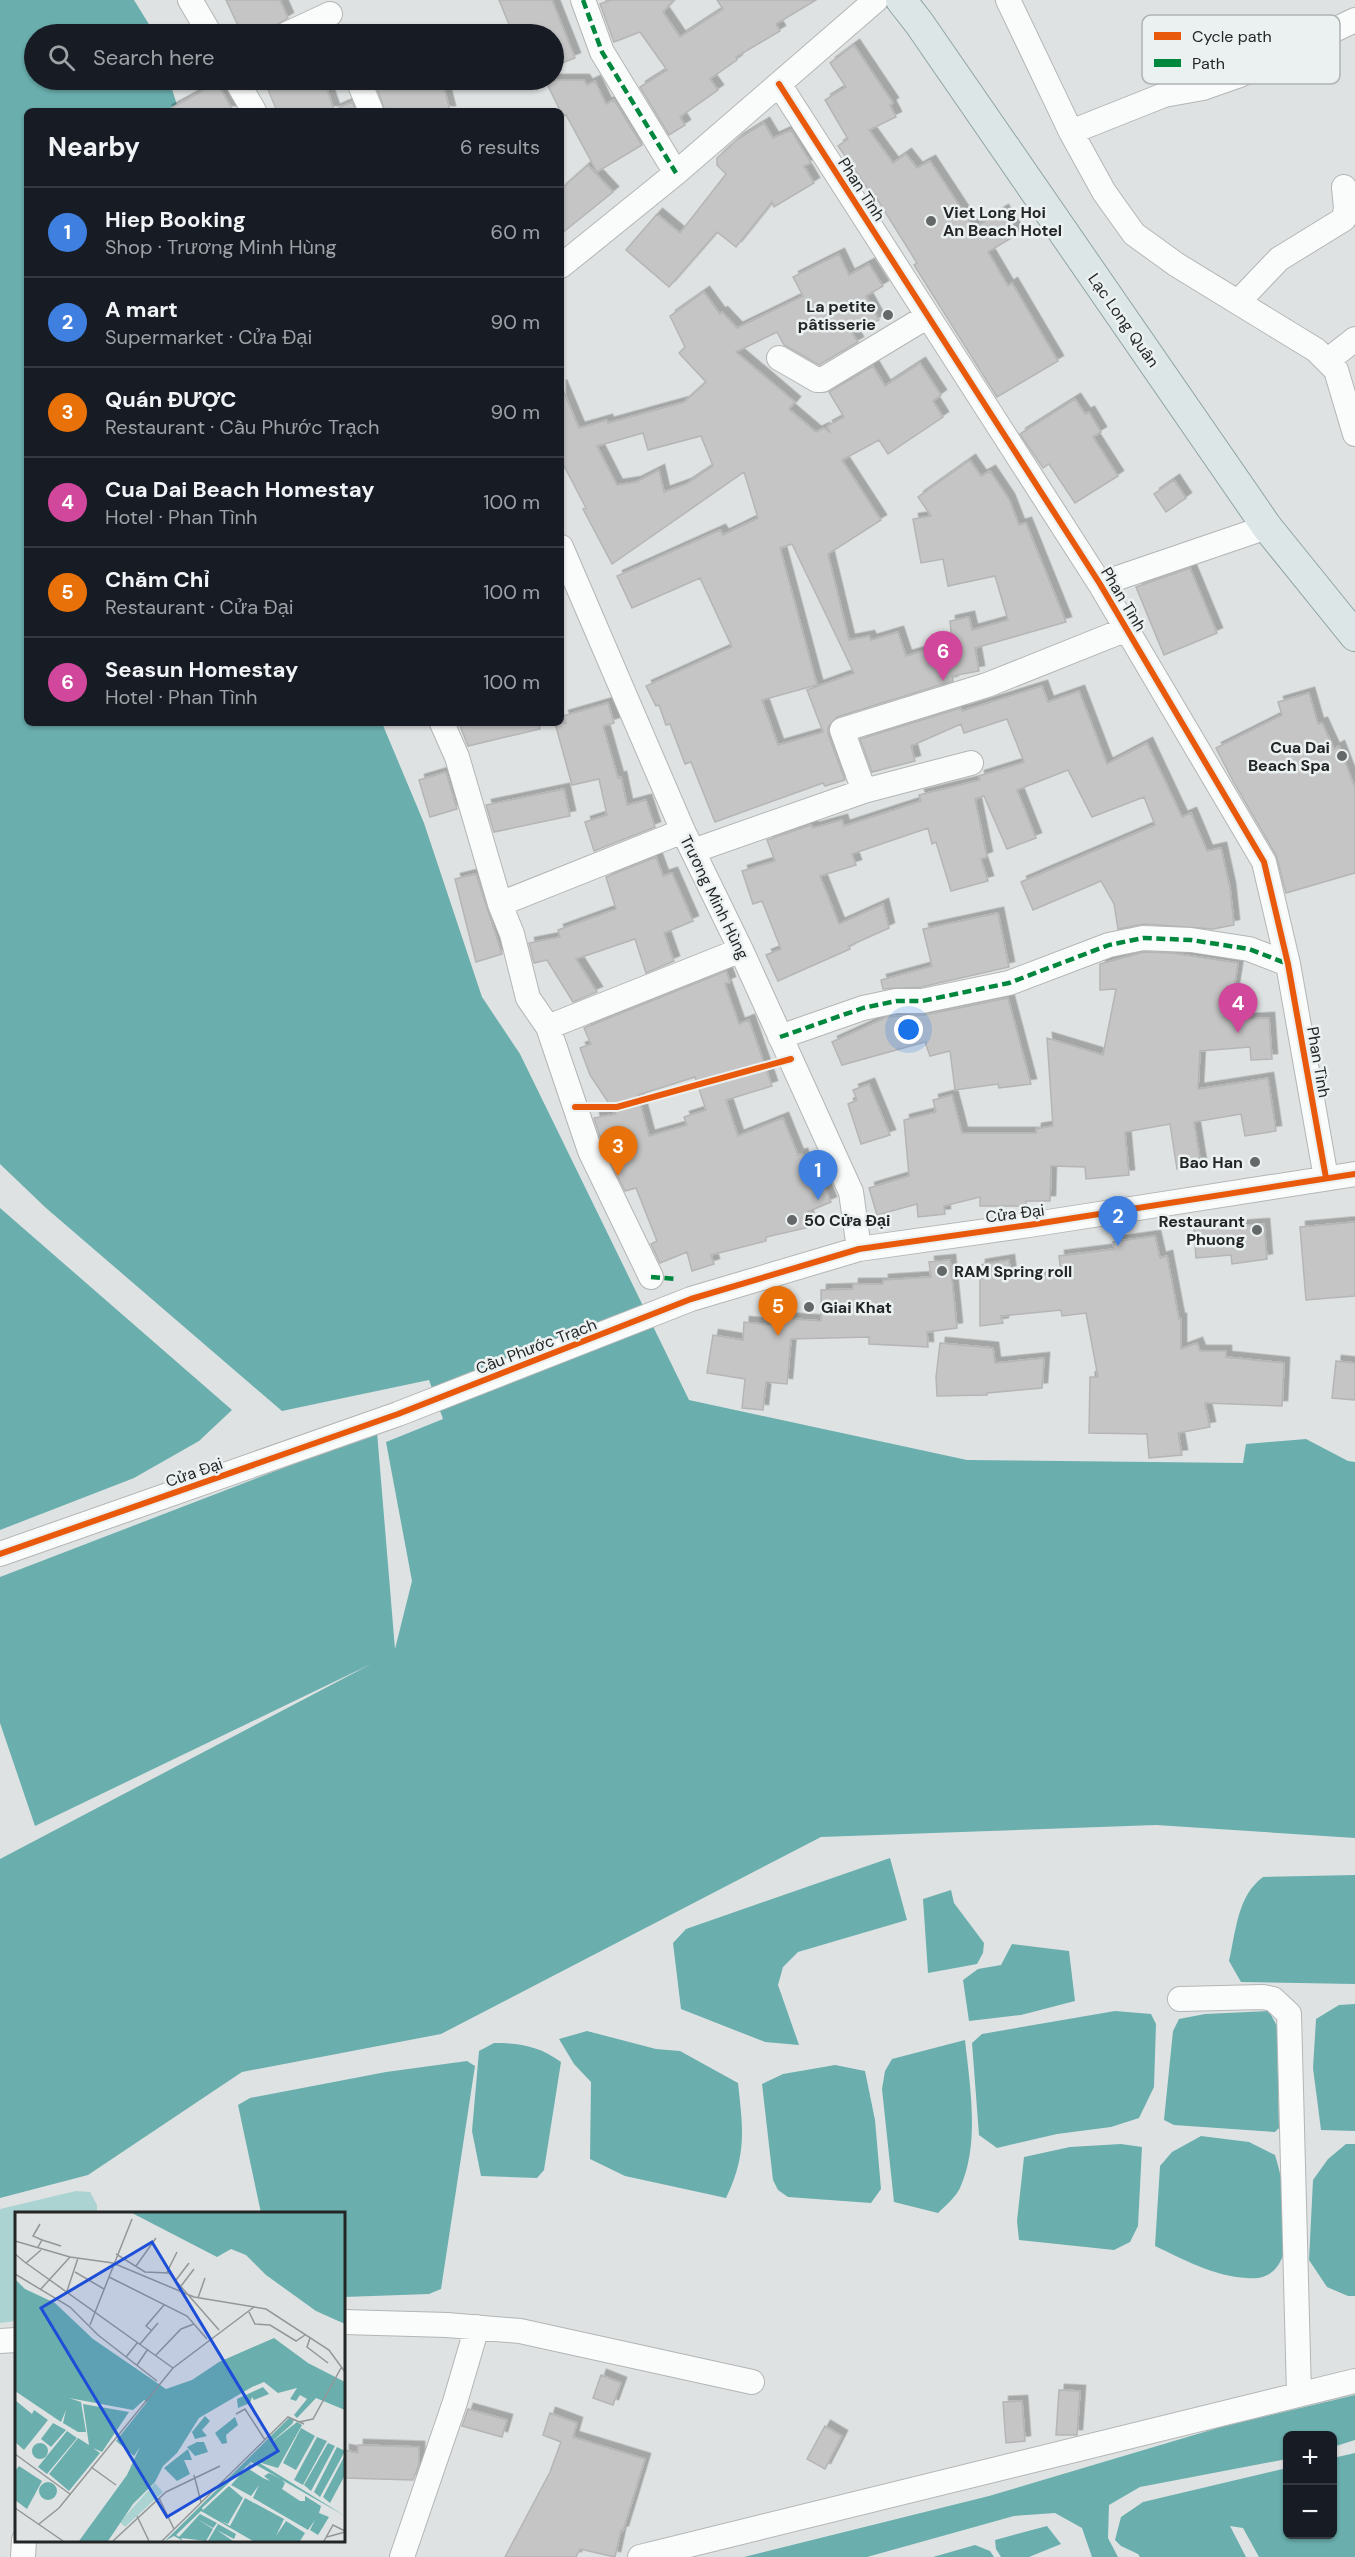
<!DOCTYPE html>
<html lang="en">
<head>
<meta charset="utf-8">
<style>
	body { margin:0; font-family:"DM Sans",sans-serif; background:#20242c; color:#f1f3f6 }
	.controls { position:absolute; right:18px; bottom:18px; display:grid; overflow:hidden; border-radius:9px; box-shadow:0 2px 4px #0004 }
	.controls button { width:54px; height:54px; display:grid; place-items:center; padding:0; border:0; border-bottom:2px solid #363941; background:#171b24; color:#f1f3f6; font:30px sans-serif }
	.you { position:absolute; left:909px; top:1030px; width:21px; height:21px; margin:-15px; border:4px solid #fff; border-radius:50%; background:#1a73e8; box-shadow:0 0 0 9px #1a73e833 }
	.badge { display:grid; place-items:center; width:39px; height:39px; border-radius:50%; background:#0f766e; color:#fff; font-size:20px; font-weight:700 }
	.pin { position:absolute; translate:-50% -50px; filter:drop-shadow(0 2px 3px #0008) }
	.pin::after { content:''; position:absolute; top:32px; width:21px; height:18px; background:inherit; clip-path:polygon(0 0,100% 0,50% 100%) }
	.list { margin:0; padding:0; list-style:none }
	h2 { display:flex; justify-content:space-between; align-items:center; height:78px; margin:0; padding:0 24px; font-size:26px }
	h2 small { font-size:20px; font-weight:400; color:#9ea1a6 }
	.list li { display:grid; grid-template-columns:39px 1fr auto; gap:18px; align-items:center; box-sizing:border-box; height:90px; padding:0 24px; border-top:2px solid #363941 }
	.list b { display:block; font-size:22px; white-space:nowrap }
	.list p { margin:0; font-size:20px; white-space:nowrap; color:#9ea1a6 }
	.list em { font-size:20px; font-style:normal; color:#9ea1a6 }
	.icon { flex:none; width:33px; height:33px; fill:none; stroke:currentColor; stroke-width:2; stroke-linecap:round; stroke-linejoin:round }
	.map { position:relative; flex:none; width:1355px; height:2557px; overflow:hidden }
	.search { position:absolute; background:#171b24; box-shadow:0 2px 4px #0004; left:24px; top:24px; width:540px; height:66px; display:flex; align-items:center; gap:15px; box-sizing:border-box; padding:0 21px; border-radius:33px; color:#9ea1a6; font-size:22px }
	.panel { position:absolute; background:#171b24; box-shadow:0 2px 4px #0004; left:24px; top:108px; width:540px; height:618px; border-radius:9px }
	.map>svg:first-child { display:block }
</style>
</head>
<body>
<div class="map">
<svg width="1355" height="2557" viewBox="0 0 1355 2557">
	<defs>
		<filter id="shadow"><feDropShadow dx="5.5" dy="-5.5" stdDeviation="0" flood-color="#0004"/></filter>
	</defs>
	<rect width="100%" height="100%" fill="#dfe2e2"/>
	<!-- green -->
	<path fill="#aad3d2" d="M76 2191 90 2192 97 2205V2213L16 2214V2321L0 2323V2209Z"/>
	<!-- water -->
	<path fill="#6aafae" d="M0 0H134L155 34H34V80H169L179 111H27V723H382L424 823 482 997 520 1054 689 1400 967 1460 1243 1463 1246 1444 1306 1439 1348 1461 1355 1462V1838L1156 1825 821 1837 441 2034 242 2072 88 2175 0 2198V1859L371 1664 35 1826 0 1723V1577L377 1432 395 1649 412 1581 386 1442 443 1419 429 1380 282 1411 46 1208 0 1164Z
		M0 1208 232 1410 199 1441 134 1478 0 1530Z
		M890 1858 907 1920 798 1952 783 1967 778 1985 799 2045 765 2042 681 2009 673 1943 686 1929Z
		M1355 1875V1984L1241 1982 1229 1961C1236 1932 1237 1896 1263 1877Z
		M951 1890 954 1903 984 1943 983 1953 977 1964 928 1973 923 1899Z
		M1012 1944 1069 1951 1075 2001 1021 2015 969 2021 963 1980 978 1969 1001 1965Z
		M1355 2004V2131L1321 2130 1313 2068 1316 2019 1339 2005Z
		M1115 2011 1151 2014 1156 2024 1154 2087 1139 2118 1111 2127 1057 2134 997 2148 979 2135 972 2043 982 2034Z
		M1269 2011 1277 2026 1279 2128 1275 2132 1174 2125 1164 2120 1173 2031 1179 2019 1205 2014Z
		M587 2031 656 2049 680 2051 738 2083C743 2129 747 2154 726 2198L625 2176 590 2159 591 2082 574 2064 559 2039Z
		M965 2040C970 2087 980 2144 960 2188 956 2197 945 2206 938 2213L894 2202 882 2089 885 2071 892 2059Z
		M494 2043C519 2043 540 2046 561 2062L544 2170 537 2178 481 2176 472 2131 479 2051Z
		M467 2061 475 2066 441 2289 429 2294 344 2297V2214L261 2213 238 2105 250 2098 386 2072Z
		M835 2065 865 2071 875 2120 881 2189 871 2203 788 2197 778 2190 773 2180 762 2084 783 2074Z
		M1201 2136 1249 2142 1275 2155C1285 2187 1306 2284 1247 2278 1213 2276 1185 2260 1155 2246L1160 2166 1172 2152Z
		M1121 2144 1142 2147 1138 2226 1130 2242 1114 2250 1019 2240 1017 2221 1024 2157 1070 2147Z
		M1346 2144H1355V2296H1348L1327 2287 1309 2260 1313 2180 1328 2159Z
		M1355 2395V2440L1333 2447 1332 2436H1288L1287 2459 1140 2487 1109 2505 1108 2538 1118 2557H1092L1082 2528 1055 2513 1014 2516 867 2557H744L989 2496 1221 2427Z
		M1355 2453V2557H1259L1243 2528 1230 2526 1246 2557H1140L1138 2554 1121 2546 1115 2540 1121 2517 1143 2502 1287 2468 1288 2534H1332L1333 2458Z
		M1047 2526 1061 2544 1029 2557H1001L996 2549 995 2540Z
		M975 2545 990 2551 994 2557H933Z"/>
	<!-- building -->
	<path fill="#c5c5c5" stroke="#b5b5b5" stroke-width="1.5" fill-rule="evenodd" filter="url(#shadow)" d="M226 0H280L288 18 276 25 273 34H242Z
		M499 0H552L575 58 554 66V34H513Z
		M611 0H674L663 12 680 37 723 9 717 0H816L776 24 780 31 736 57 737 60 710 79 718 90 680 117 685 125 669 135 640 87 667 70 640 32 614 42 600 4Z
		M854 45 893 103 890 105 896 117 869 130 893 163 906 154 917 168 930 161 974 228 1003 210 1018 234 988 252 1008 286 1012 283 1058 361 997 397 914 265 917 263 874 194 872 195 838 146 848 139 825 100 846 87 830 63Z
		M264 80H324L334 110 352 102 356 111H277Z
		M405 80H442L450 111H385L377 88Z
		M545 80H584L587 85 595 81 606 104 614 100 642 145 597 172 566 115 563 116Z
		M217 83 233 111H166Z
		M764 123 773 138 791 130 811 163 804 166 814 183 774 207 772 202 736 247 717 232 669 287 626 250 657 214 680 233 726 174 717 165V158L738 139Z
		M588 165 613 192 561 234V189Z
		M839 254 849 275 869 264 883 286 866 296 879 320 852 333 858 342 819 365 784 345 777 332 736 352 795 402 789 409 816 432 824 428 830 432 827 426 844 417 829 392 873 366 885 386 920 363 941 395 933 401 943 417 888 454 879 440 842 460 881 520 828 554 849 640 869 636 871 640 898 632 906 656 952 643 950 621 969 617 972 630 1008 620 995 576 948 586 943 559 921 563 913 519 931 516 918 497 970 460 981 476 990 471 1009 499 1019 525 1026 523 1066 622 975 648 979 671 952 676 953 681 837 717 828 727V734L845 780 825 786 823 783 715 822 691 762 685 764 670 724 666 725 659 705 656 706 646 686 732 647 700 578 632 608 617 576 720 530 723 535 758 518 744 472 612 564 583 509 586 508 561 460V385L579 428 607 420 608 423 684 402 706 382 679 353 685 347 670 316 704 292 720 314 722 312 737 328 803 296 793 277ZM643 433 648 450 701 436 713 466 686 484 664 492 659 470 636 482 617 485 597 446ZM792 544 854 673 807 690 823 732 778 745 762 700 817 685 780 548Z
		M1075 399 1085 414 1089 412 1101 432 1093 437 1118 476 1075 503 1049 464 1043 468 1020 434Z
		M1174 480 1186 498 1166 512 1154 494Z
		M1190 568 1217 633 1164 655 1136 587Z
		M1042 686 1048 702 1079 691 1107 764 1147 743 1182 817 1191 813 1207 851 1221 848 1230 888 1234 925 1213 929 1144 924 1118 929 1114 904 1101 881 1033 910 1021 882 1155 825 1144 797 1092 817 1068 770 1017 790 1036 838 1007 849 984 796 975 799 987 857 981 859 988 881 951 891 936 842 932 844 928 828 852 854 856 865 820 876 839 924 883 904 889 928 849 946 850 949 778 981 766 955 781 949 762 901 753 904 742 871 775 861 767 840 811 825 813 828 842 820 844 826 921 801 919 795 980 780 979 776 1024 762 1007 719 964 733 961 724 911 746 915 761 872 772 860 739 961 708 962 711Z
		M1309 693 1318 724 1322 723 1334 749 1339 746 1355 788V873L1286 893 1276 855 1233 781 1216 748 1282 715 1278 702Z
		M608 703 614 723 603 726 618 778 621 777 627 805 646 800 655 827 594 851 585 822 607 815 599 779 572 785 555 723H566L563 716Z
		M459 723H539L540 729 468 746Z
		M446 772 457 809 430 817 419 780Z
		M564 789 570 816 494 832 486 805Z
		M656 857 663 876 672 873 693 921 664 933 674 961 646 973 635 939 576 959 597 992 573 1002 547 960 534 963 529 943 560 937 558 930 616 909 606 877Z
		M476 874 502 954 476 962 455 879Z
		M998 913 1009 967 921 987 883 989 881 980 932 966 923 929Z
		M1144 952 1172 953 1238 963 1230 1014 1248 1013V1019L1269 1018 1272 1059 1251 1060 1250 1047 1200 1051 1198 1089 1268 1078 1276 1131 1245 1136 1241 1114 1194 1122 1201 1165 1177 1169 1170 1124 1125 1132 1129 1175 1086 1179 1085 1167 1051 1166 1050 1201H1026V1206H980V1197L944 1206 945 1214 918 1217 917 1204 877 1215 869 1188 909 1176 904 1120 936 1112 933 1100 952 1095 962 1133H1036V1129L1053 1126 1047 1038 1103 1055 1116 989 1100 990V964Z
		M726 971 730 982 725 984 739 1024 749 1020 772 1086 726 1100 738 1136 783 1118 798 1155 802 1154 814 1189 824 1185 831 1202 807 1212 810 1227 766 1237V1241L711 1255 714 1264 692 1271 687 1252 660 1263 651 1244 657 1241 636 1188 625 1191 603 1146 594 1118 616 1114 590 1075 580 1048 591 1044 584 1028ZM695 1077 706 1110 684 1117 687 1125 649 1136 638 1095Z
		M1008 998 1031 1084 999 1088 998 1084 955 1090 950 1051 930 1056 925 1042 842 1065 832 1042 887 1017 925 1015Z
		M869 1084 890 1135 861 1144 848 1104 857 1100 853 1090Z
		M1355 1222V1296L1306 1300 1300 1227Z
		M1264 1224 1267 1259 1232 1264 1231 1255 1196 1258 1194 1229Z
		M1155 1236 1160 1258 1167 1256 1179 1319H1181V1349L1197 1343 1200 1351H1226V1357L1284 1363 1282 1406 1205 1403 1210 1427 1178 1433 1182 1455 1149 1458 1147 1434 1089 1433 1090 1377H1098L1086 1313 1062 1316 1061 1310 1001 1316 1003 1323 980 1326V1265L1009 1260 1011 1278 1061 1273 1059 1256 1114 1249 1113 1242Z
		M950 1260 957 1328 927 1332 928 1347 869 1344V1337L791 1339 787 1384 766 1382 763 1410 742 1408 745 1379 707 1373 713 1335 743 1340 744 1322 778 1326 779 1318 821 1321V1290L853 1289V1284H883V1280L931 1277 929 1262Z
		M940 1343 993 1348 995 1363 1044 1358 1042 1388 987 1393V1395L937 1396 936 1377Z
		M1336 1361 1355 1363V1400L1332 1398Z
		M601 2375 621 2383 613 2405 593 2398Z
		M1059 2390 1080 2391 1077 2435H1056Z
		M1022 2401 1025 2441 1006 2443 1003 2402Z
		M468 2409 507 2420 502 2437 462 2426Z
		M550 2413 577 2423 573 2437 645 2459 623 2531 621 2530 615 2557 580 2549 576 2557H505L550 2472 561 2442 543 2435Z
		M825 2426 842 2436 825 2469 807 2459Z
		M358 2445 419 2447V2464L413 2480 344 2478V2450L358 2453Z"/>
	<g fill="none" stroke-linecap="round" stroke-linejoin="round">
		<defs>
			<path id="minor" d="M190 0 210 34
				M583 0 602 52 676 173
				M1008 0 1071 132 1104 192 1134 234 1177 265 1316 350 1336 370 1355 434
				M287 34 330 14
				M236 80 254 111
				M358 80 371 111
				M779 84 1100 584 1264 862 1288 964 1326 1178
				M1071 132 1164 95 1203 88 1240 75 1355 20
				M561 266 676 173 876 0
				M1238 302 1279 259 1344 219 1346 208 1344 187
				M779 358 817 380H822L928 316
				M1327 361 1355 339
				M561 547 683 831 741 950 851 1192 859 1249
				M1100 584 1267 527
				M442 723 457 757 500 904 512 934 528 998 548 1027 590 1151 651 1277
				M864 791 842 730 987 685 1127 629
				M693 851 864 791 971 763
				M500 904 683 831
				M548 1027 741 950
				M780 1037 863 1008 896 1001H922L1009 983 1109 945 1143 938 1191 940 1249 949 1288 964
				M0 1554 398 1414 691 1299 859 1249 1029 1225 1355 1174
				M1180 1999 1263 1997 1273 1999 1289 2014 1299 2394
				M344 2322 447 2325 520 2331 752 2382
				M0 2341 16 2340
				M23 2557 24 2540
				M402 2557 455 2402 477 2327
				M640 2557 1355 2381"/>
			<path id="major" d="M901 0 919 23 1267 527 1355 636"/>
		</defs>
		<!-- minor casing -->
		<use href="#minor" stroke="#b4b5b5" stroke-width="26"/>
		<!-- major casing -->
		<use href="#major" stroke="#90a5a4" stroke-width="32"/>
		<!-- minor -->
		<use href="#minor" stroke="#fafbfb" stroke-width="24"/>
		<!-- major -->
		<use href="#major" stroke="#dce6e6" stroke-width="30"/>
		<!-- quiet -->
		<path stroke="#00873e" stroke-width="4.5" stroke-dasharray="9 4.5" stroke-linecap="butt" d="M583 0 602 52 676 173
			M780 1037 863 1008 896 1001H922L1009 983 1109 945 1143 938 1191 940 1249 949 1288 964
			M651 1277 677 1279"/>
		<defs>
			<path id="cycleway" d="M779 84 1100 584 1264 862 1288 964 1326 1178
				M575 1107H617L791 1059
				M0 1554 398 1414 691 1299 859 1249 1029 1225 1355 1174"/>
		</defs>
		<!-- cycleway casing -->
		<use href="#cycleway" stroke="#ebf0f0" stroke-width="10"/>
		<!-- cycleway -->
		<use href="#cycleway" stroke="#e8590c" stroke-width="6"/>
	</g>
	<!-- markers -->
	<g fill="#656868" stroke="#ebf0f0" stroke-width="2">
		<circle cx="931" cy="221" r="6"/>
		<circle cx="888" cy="315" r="6"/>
		<circle cx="1342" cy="756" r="6"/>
		<circle cx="1255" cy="1162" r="6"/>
		<circle cx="792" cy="1220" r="6"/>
		<circle cx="1257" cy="1230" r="6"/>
		<circle cx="942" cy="1271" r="6"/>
		<circle cx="809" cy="1307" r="6"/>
	</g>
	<g text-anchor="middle" stroke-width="5" stroke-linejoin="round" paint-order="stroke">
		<!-- street labels -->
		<g font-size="16" fill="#242626" stroke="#ebf0f0">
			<text transform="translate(862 189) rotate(57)" y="6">Phan Tình</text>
			<text transform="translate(1124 320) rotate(55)" y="6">Lạc Long Quân</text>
			<text transform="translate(1124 599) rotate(59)" y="6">Phan Tình</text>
			<text transform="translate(715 897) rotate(64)" y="6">Trương Minh Hùng</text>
			<text transform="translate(1319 1062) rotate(80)" y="6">Phan Tình</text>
			<text transform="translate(1015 1213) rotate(-7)" y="6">Cửa Đại</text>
			<text transform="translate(536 1346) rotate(-21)" y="6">Cầu Phước Trạch</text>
			<text transform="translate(194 1472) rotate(-19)" y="6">Cửa Đại</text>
		</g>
		<!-- poi labels -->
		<g font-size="16" font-weight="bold" fill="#242626" stroke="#ebf0f0" text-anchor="start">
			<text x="943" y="218">Viet Long Hoi<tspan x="943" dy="18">An Beach Hotel</tspan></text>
			<text x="876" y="312" text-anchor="end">La petite<tspan x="876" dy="18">pâtisserie</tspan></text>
			<text x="1330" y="753" text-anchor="end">Cua Dai<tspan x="1330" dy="18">Beach Spa</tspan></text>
			<text x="1243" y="1168" text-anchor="end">Bao Han</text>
			<text x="804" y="1226">50 Cửa Đại</text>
			<text x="1245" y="1227" text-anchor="end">Restaurant<tspan x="1245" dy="18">Phuong</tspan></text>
			<text x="954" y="1277">RAM Spring roll</text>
			<text x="821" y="1313">Giai Khat</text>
		</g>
	</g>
	<!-- overview -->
	<g transform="translate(15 2212)">
		<rect width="330" height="330" fill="#dfe2e2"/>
		<path d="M140 271 148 280 110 315 105 310Z" fill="#aad3d2"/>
		<path d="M117 1H330V112L301 99 251 63 231 43 216 37 202 45ZM0 67 10 77 40 91 78 127 151 177 177 168 204 150 259 126 293 151 330 170V198L301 186 282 206 279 203 292 187 285 183 281 189 275 187 282 176 263 181 249 170 237 175 184 206 162 241 148 254 140 270 118 292 93 329H64L112 263 125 235 119 244 101 229 132 190 129 188 118 198 54 186 66 190 71 220H63L48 211 51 198 46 210 0 179ZM248 175 254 182 239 188 237 185 235 191 223 196 222 187ZM0 188 17 202 19 198 33 208 9 238 0 230ZM68 192 114 200 87 240 78 236 85 241 54 279 34 262 63 226 74 233ZM190 204 195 209 187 218 192 224 180 227 177 220ZM220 205 223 213 211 223 212 231 207 232 200 221ZM274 206 279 208 277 212 253 233 282 210 287 213 263 256 243 250 330 304 267 268 270 271 267 277 285 289H290V284L306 294 304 301 314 305 303 323 295 318 300 308 293 318 238 286 244 273 236 284 216 273 236 251 234 257 248 266 255 269 249 264 254 261 266 267 236 250 187 296 188 298 214 274 228 286 213 312 206 309 215 314 230 286 269 307 261 324 271 309 290 321 285 329H238L186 299 161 323 164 325 185 302 202 311 198 316 182 307 198 317 191 329 166 326 168 329 159 324 150 329ZM38 211 51 218 36 235 26 227ZM286 216 300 224 281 258 268 251ZM52 219 62 226 32 262 23 255ZM302 225 312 229 288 273 279 268ZM182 230H189L193 240 180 244 172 235ZM17 239a8 8 0 1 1 16 0a8 8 0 1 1-16 0ZM313 231 320 234 296 279 289 273ZM322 235 330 239 305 285 299 280ZM173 237 177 248H169L175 262 162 269 149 256ZM330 243V263L315 291 308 285ZM4 254 27 269 12 297 0 288V259ZM24 279a9 9 0 1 1 18 0a9 9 0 1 1-18 0ZM203 312 221 322 219 327 202 318 218 329H193Z" fill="#6aafae"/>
		<path fill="none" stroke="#949797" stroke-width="1.5" d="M25 12 18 24 27 28M0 29 55 45 98 51 179 85 251 97 314 138 330 160M23 35 27 28 46 34M0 42 11 51 26 38M101 42 130 60 154 61 204 118M11 51 158 156M121 54 141 26M60 60 89 77M152 60 162 40M0 62 55 95 83 123 142 169M94 65 172 104 192 127M161 68 174 51M166 74 179 57M25 78 55 45M52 79 63 46M183 86 190 66M234 100 240 112 255 113 281 129 290 123M75 113 117 7M136 118 131 114 149 93M295 126 292 135 313 151M125 132 143 111M141 143 166 117 179 112M111 145 123 130M122 153 133 137M221 202 230 197 250 228M284 210 298 207 326 156M0 242 55 282M76 255 101 273M179 263 186 290M144 286 159 317M0 296 48 329M122 304 134 329M24 312 44 296 158 156 239 95M312 325 330 320M98 329 151 280 205 254M147 329 273 205 289 212M309 329 318 313 330 319"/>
		<path fill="#1d4ed8" fill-opacity="0.15" stroke="#1d4ed8" stroke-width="3" d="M137 30 263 239 152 305 26 96Z"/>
		<rect width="330" height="330" fill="none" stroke="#242626" stroke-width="3"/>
	</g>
	<!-- legend -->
	<rect x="1142" y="15" width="198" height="69" rx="9" fill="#ebf0f0" stroke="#afb3b3" stroke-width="1.5"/>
	<rect x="1154" y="32" width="27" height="8" fill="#e8590c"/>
	<rect x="1154" y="59" width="27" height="8" fill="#00873e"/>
	<g font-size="16" fill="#242626">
		<text x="1192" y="42">Cycle path</text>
		<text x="1192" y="69">Path</text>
	</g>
</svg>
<div class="controls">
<button>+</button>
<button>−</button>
</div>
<div class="you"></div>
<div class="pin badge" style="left:818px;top:1200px;background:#3f7fe0">1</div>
<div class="pin badge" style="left:1118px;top:1246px;background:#3f7fe0">2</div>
<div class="pin badge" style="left:618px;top:1176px;background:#e8710a">3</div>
<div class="pin badge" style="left:1238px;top:1033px;background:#d1479c">4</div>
<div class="pin badge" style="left:778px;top:1336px;background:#e8710a">5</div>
<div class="pin badge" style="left:943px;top:681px;background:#d1479c">6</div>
<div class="search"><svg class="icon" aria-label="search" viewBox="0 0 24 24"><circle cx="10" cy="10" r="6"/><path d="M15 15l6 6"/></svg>Search here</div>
<section class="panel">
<h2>Nearby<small>6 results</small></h2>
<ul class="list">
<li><span class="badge" style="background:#3f7fe0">1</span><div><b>Hiep Booking</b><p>Shop · Trương Minh Hùng</p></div><em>60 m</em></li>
<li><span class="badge" style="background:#3f7fe0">2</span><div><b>A mart</b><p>Supermarket · Cửa Đại</p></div><em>90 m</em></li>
<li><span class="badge" style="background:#e8710a">3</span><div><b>Quán ĐƯỢC</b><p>Restaurant · Cầu Phước Trạch</p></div><em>90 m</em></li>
<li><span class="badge" style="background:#d1479c">4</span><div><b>Cua Dai Beach Homestay</b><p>Hotel · Phan Tình</p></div><em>100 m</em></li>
<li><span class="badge" style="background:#e8710a">5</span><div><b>Chăm Chỉ</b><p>Restaurant · Cửa Đại</p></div><em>100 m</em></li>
<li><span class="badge" style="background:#d1479c">6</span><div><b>Seasun Homestay</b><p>Hotel · Phan Tình</p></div><em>100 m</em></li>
</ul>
</section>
</div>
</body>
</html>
